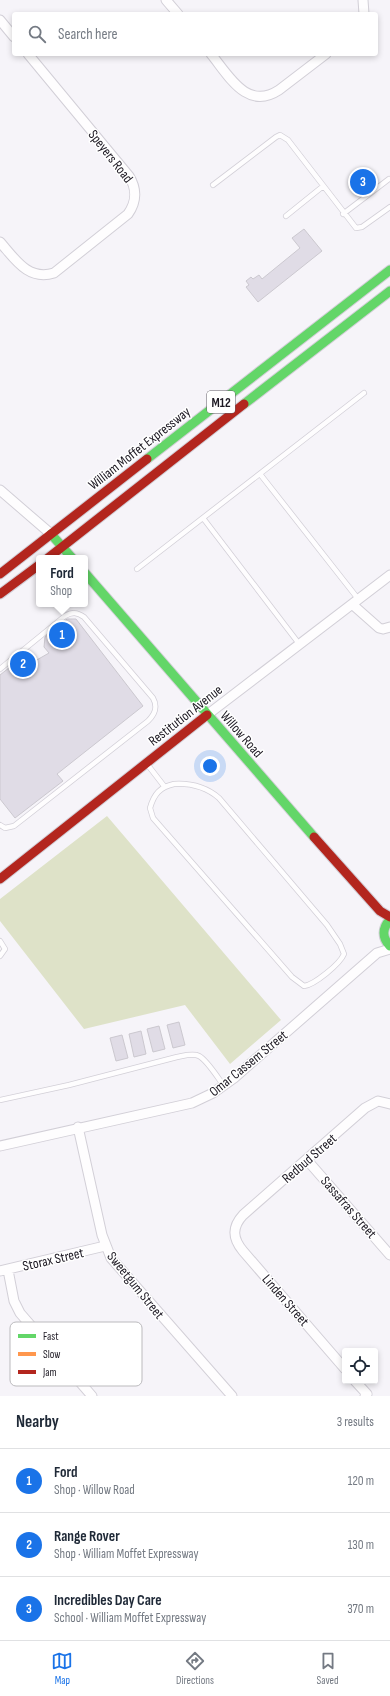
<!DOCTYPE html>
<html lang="en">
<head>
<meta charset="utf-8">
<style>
	body { margin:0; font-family:"Sofia Sans Condensed",sans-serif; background:#f6f6f7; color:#1f2937 }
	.controls { position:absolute; right:12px; bottom:12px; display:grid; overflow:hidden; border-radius:4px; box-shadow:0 2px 6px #0003 }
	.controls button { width:36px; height:36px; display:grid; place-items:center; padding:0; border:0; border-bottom:1px solid #e0e1e3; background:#fff; color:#1f2937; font:20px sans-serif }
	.you { position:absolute; left:210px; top:766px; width:14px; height:14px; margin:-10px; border:3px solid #fff; border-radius:50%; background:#1a73e8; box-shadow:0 0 0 6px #1a73e833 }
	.badge { display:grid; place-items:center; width:26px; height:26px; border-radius:50%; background:#1a73e8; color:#fff; font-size:13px; font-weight:700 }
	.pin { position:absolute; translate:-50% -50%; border:2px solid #fff; box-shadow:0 1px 4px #0006 }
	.popup { position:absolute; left:36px; top:555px; width:52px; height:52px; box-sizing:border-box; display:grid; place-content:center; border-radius:4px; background:#fff; filter:drop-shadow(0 1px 3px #0005); font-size:13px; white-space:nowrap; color:#747a83 }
	.popup b { font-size:15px; color:#1f2937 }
	.popup::after { content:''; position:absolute; left:50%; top:100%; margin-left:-8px; border:8px solid transparent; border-top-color:#fff }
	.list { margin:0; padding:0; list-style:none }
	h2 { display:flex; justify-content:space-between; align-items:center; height:52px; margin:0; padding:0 16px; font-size:17px }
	h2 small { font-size:13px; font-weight:400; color:#747a83 }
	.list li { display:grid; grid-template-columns:26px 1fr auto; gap:12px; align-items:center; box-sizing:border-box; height:64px; padding:0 16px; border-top:1px solid #e0e1e3 }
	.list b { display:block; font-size:15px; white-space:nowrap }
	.list p { margin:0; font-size:13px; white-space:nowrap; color:#747a83 }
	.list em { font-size:13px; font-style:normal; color:#747a83 }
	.icon { flex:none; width:22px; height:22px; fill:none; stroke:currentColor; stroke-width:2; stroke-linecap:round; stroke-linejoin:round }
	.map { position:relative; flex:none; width:390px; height:1396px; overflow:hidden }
	.search { position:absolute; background:#fff; box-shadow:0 2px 6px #0003; left:12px; right:12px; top:12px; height:44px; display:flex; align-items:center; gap:10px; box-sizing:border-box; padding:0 14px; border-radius:4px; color:#747a83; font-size:15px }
	.sheet { height:244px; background:#fff }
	nav { display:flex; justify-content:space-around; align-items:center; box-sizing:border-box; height:56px; border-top:1px solid #e0e1e3; background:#fff; font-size:11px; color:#747a83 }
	nav a { display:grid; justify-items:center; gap:2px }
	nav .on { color:#1a73e8 }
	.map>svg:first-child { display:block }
</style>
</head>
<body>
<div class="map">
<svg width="390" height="1396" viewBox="0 0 390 1396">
	<rect width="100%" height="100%" fill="#f6f4f9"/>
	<!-- green -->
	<path fill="#dee2c8" d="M107 816 281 1020 230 1064 185 1005 84 1029 0 921V899Z"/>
	<!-- building -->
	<path fill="#e0dce6" stroke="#cbc8cf" d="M304 229 322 251 258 302 246 287 249 285 246 281 251 277 253 279 259 275 262 279 300 248 292 238Z
		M67 619H76L143 706 57 774 63 781 15 818 0 799V675L24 656 31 657 35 661 49 653 44 647 45 637Z
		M179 1022 185 1045 173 1048 167 1025Z
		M159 1026 165 1049 153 1052 147 1029Z
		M141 1031 146 1054 134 1057 129 1034Z
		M122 1035 128 1058 116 1061 110 1038Z"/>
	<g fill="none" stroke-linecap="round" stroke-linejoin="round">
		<defs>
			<path id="lane" d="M213 185 276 137 280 135 288 140 356 228 362 227 390 207
				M343 214 389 179
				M286 216 322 187
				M260 474 359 600
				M203 518 300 645
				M137 569 364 393
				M0 669 65 616C72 612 77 612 84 617L153 698C158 707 155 714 148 721L14 826 5 828 0 825
				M147 764 164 786
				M174 784C191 783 206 787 219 798L327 925 340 944 344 954C340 964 314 985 304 986L292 977 153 818 150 808C154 794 160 787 174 784Z
				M0 941 5 949 0 956
				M0 1100 69 1085 177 1057C183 1056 193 1053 199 1056 207 1060 218 1078 224 1086"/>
			<path id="street" d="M166 0 178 14
				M363 0 364 14
				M0 20 14 37
				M211 54C229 76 247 111 279 90L326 54
				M0 242C15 259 28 281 54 273L128 214C137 201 137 189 129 176L28 54
				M0 490 51 534
				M353 605 379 628 383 629 390 627
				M207 715 390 575
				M78 1127 102 1235 111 1258 232 1396
				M0 1146 192 1103 213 1093 234 1078 377 953 390 949
				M307 1160 390 1255
				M8 1270 14 1301 20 1313 92 1396
				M0 1271 105 1246
				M345 1369 243 1251C233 1239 231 1228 243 1215L365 1108 378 1101 390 1104
				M355 1381 367 1394 365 1396"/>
			<path id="fast" d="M244 404 390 291
				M147 459 390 270
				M51 534 72 558
				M85 573 314 837
				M390 920C382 928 382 938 390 946"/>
			<path id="jam" d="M48 558 244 404
				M0 574 147 459
				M0 594 39 565
				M314 837 380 911 390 917
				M0 879 207 715"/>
		</defs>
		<!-- lane casing -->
		<use href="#lane" stroke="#d2cfd7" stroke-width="6"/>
		<!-- street casing -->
		<use href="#street" stroke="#d2cfd7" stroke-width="11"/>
		<!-- fast casing -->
		<use href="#fast" stroke="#d2cfd7" stroke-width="11"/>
		<!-- jam casing -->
		<use href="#jam" stroke="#d2cfd7" stroke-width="11"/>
		<!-- lane -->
		<use href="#lane" stroke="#fefdfe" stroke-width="4.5"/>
		<!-- street -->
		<use href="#street" stroke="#fefdfe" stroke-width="9"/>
		<!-- fast -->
		<use href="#fast" stroke="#63d668" stroke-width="9"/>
		<!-- jam -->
		<use href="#jam" stroke="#b3261e" stroke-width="9"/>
	</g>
	<g text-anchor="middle" stroke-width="3" stroke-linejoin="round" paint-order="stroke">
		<!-- shield labels -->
		<rect fill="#fff" stroke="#605d64" stroke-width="1" x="207" y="391" width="28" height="22" rx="3"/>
		<g font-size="13" font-weight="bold" fill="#1c1822">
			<text x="221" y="407">M12</text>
		</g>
		<!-- street labels -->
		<g font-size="14" fill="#1c1822" stroke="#fff">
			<text transform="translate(111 156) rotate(52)" y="5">Speyers Road</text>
			<text transform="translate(139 448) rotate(-38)" y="5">William Moffet Expressway</text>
			<text transform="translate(185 715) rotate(-38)" y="5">Restitution Avenue</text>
			<text transform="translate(242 734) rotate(49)" y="5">Willow Road</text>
			<text transform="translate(248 1063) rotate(-39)" y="5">Omar Cassem Street</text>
			<text transform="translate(309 1158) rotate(-41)" y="5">Redbud Street</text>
			<text transform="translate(349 1207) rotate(49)" y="5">Sassafras Street</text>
			<text transform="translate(53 1259) rotate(-13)" y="5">Storax Street</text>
			<text transform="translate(136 1285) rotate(51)" y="5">Sweetgum Street</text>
			<text transform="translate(286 1300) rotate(49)" y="5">Linden Street</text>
		</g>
	</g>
	<!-- legend -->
	<rect x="10" y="1322" width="132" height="64" rx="6" fill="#fff" stroke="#bbbabd" stroke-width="1"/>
	<rect x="18" y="1334" width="18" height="4" fill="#63d668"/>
	<rect x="18" y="1352" width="18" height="4" fill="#ff974d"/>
	<rect x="18" y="1370" width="18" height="4" fill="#b3261e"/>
	<g font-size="11" fill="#1c1822">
		<text x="43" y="1340">Fast</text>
		<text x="43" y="1358">Slow</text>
		<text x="43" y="1376">Jam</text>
	</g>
</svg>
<div class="controls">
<button><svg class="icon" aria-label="locate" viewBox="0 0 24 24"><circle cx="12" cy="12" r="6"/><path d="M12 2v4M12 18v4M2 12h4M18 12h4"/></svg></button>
</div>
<div class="you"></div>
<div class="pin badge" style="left:62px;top:635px">1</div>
<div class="popup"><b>Ford</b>Shop</div>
<div class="pin badge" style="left:23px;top:664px">2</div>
<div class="pin badge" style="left:363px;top:182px">3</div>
<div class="search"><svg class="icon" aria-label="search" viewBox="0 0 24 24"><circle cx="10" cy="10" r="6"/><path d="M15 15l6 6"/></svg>Search here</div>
</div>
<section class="sheet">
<h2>Nearby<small>3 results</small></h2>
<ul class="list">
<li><span class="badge">1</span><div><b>Ford</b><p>Shop · Willow Road</p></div><em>120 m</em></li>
<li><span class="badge">2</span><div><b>Range Rover</b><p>Shop · William Moffet Expressway</p></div><em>130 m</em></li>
<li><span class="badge">3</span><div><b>Incredibles Day Care</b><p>School · William Moffet Expressway</p></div><em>370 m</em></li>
</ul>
</section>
<nav>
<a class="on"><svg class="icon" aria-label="map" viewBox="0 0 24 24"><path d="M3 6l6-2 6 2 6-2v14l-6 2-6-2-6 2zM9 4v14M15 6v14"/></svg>Map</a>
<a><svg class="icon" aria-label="directions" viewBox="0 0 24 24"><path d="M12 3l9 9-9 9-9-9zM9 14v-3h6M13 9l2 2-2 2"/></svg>Directions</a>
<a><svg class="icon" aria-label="saved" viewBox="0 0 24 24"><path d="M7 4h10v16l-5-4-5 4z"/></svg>Saved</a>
</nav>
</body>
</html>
